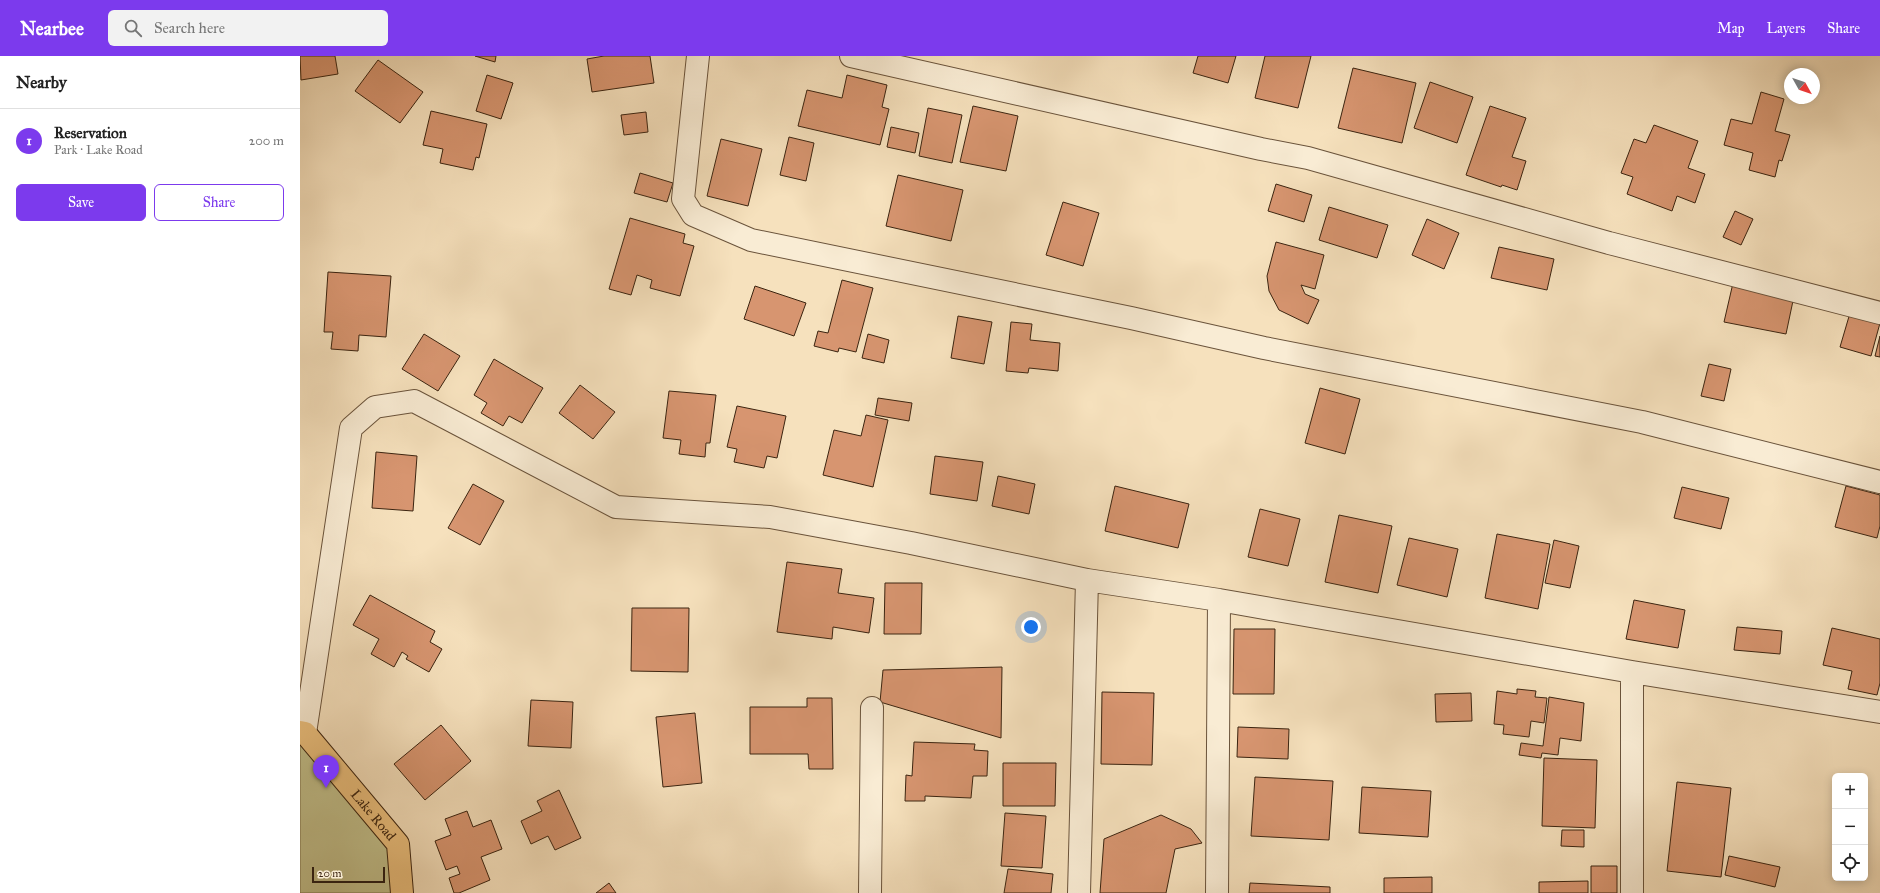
<!DOCTYPE html>
<html lang="en">
<head>
<meta charset="utf-8">
<style>
	body { margin:0; font-family:"IM FELL Great Primer",serif; background:#f2f2f2; color:#222 }
	.controls { position:absolute; right:12px; bottom:12px; display:grid; overflow:hidden; border-radius:6px; box-shadow:0 2px 10px #0003 }
	.controls button { width:36px; height:36px; display:grid; place-items:center; padding:0; border:0; border-bottom:1px solid #e0e0e0; background:#fff; color:#222; font:20px sans-serif }
	.compass { position:absolute; left:1484px; top:12px; width:36px; height:36px; border-radius:50%; background:#fff; box-shadow:0 2px 10px #0003; rotate:130deg }
	.scale { position:absolute; left:12px; bottom:10px; width:73px; box-sizing:border-box; padding-left:4px; border:2px solid #3b2410; border-top:0; font-size:11px; line-height:14px; white-space:nowrap; color:#3b2410; -webkit-text-stroke:3px #f9ecd4; paint-order:stroke }
	.you { position:absolute; left:731px; top:571px; width:14px; height:14px; margin:-10px; border:3px solid #fff; border-radius:50%; background:#1a73e8; box-shadow:0 0 0 6px #1a73e833 }
	.badge { display:grid; place-items:center; width:26px; height:26px; border-radius:50%; background:#7c3aed; color:#fff; font-size:13px; font-weight:700 }
	.pin { position:absolute; translate:-50% -33px; filter:drop-shadow(0 1px 2px #0008) }
	.pin::after { content:''; position:absolute; top:21px; width:14px; height:12px; background:inherit; clip-path:polygon(0 0,100% 0,50% 100%) }
	.list { margin:0; padding:0; list-style:none }
	h2 { display:flex; justify-content:space-between; align-items:center; height:52px; margin:0; padding:0 16px; font-size:17px }
	h2 small { font-size:13px; font-weight:400; color:#767676 }
	.list li { display:grid; grid-template-columns:26px 1fr auto; gap:12px; align-items:center; box-sizing:border-box; height:64px; padding:0 16px; border-top:1px solid #e0e0e0 }
	.list b { display:block; font-size:15px; white-space:nowrap }
	.list p { margin:0; font-size:13px; white-space:nowrap; color:#767676 }
	.list em { font-size:13px; font-style:normal; color:#767676 }
	.actions { display:flex; gap:8px; padding:12px 16px }
	.actions a { flex:1; padding:9px 0; border:1px solid #7c3aed; border-radius:6px; text-align:center; font-size:14px; color:#7c3aed }
	.actions .main { background:#7c3aed; color:#fff }
	.icon { flex:none; width:22px; height:22px; fill:none; stroke:currentColor; stroke-width:2; stroke-linecap:round; stroke-linejoin:round }
	.map { position:relative; flex:none; width:1580px; height:837px; overflow:hidden }
	header { display:flex; align-items:center; gap:24px; box-sizing:border-box; height:56px; padding:0 20px; background:#7c3aed; color:#fff }
	header strong { font-size:19px }
	nav { display:flex; gap:22px; margin-inline-start:auto; font-size:14px }
	.search { width:280px; height:36px; background:#f2f2f2; display:flex; align-items:center; gap:10px; box-sizing:border-box; padding:0 14px; border-radius:6px; color:#767676; font-size:15px }
	main { display:flex }
	aside { flex:1; background:#fff }
	.map>svg:first-child { display:block }
</style>
</head>
<body>
<header>
<strong>Nearbee</strong>
<div class="search"><svg class="icon" aria-label="search" viewBox="0 0 24 24"><circle cx="10" cy="10" r="6"/><path d="M15 15l6 6"/></svg>Search here</div>
<nav><a>Map</a><a>Layers</a><a>Share</a></nav>
</header>
<main>
<aside>
<h2>Nearby<small></small></h2>
<ul class="list">
<li><span class="badge">1</span><div><b>Reservation</b><p>Park · Lake Road</p></div><em>200 m</em></li>
</ul>
<div class="actions"><a class="main">Save</a><a>Share</a></div>
</aside>
<div class="map">
<svg width="1580" height="837" viewBox="0 0 1580 837">
	<rect width="100%" height="100%" fill="#f6e1bd"/>
	<filter id="stains"><feTurbulence type="fractalNoise" baseFrequency=".005" numOctaves="4"/><feColorMatrix values="0 0 0 0 .2 0 0 0 0 .09 0 0 0 0 .02 0 0 0 .5 -.17"/></filter>
	<radialGradient id="worn" r=".72"><stop offset=".6" stop-color="#630" stop-opacity="0"/><stop offset="1" stop-color="#630" stop-opacity=".3"/></radialGradient>
	<!-- green -->
	<path fill="#c2c18d" stroke="#7e724e" d="M0 676 98 788 102 837H0Z"/>
	<!-- building -->
	<path fill="#d79570" stroke="#3b2410" d="M0 0H35L38 18 1 24Z
		M175 0H196L195 6Z
		M304 0H350L354 27 292 36 287 3Z
		M898 0H936L928 27 893 17Z
		M965 0H1011L998 52 955 42Z
		M78 4 123 36 100 67 55 35Z
		M1053 12 1116 27 1102 87 1038 72Z
		M187 19 213 27 201 63 176 55Z
		M547 19 587 29 582 51 589 53 580 89 498 70 507 34 542 42Z
		M1130 26 1173 41 1157 87 1114 72Z
		M1461 36 1484 43 1475 75 1490 79 1482 105 1479 104 1475 121 1449 114 1453 97 1424 89 1431 63 1452 68Z
		M673 50 718 60 706 115 660 106Z
		M1190 50 1226 62 1212 101 1226 105 1217 134 1202 129 1201 131 1166 119Z
		M628 52 662 59 652 107 619 100Z
		M131 55 187 68 179 102 176 101 173 114 140 107 143 93 123 89Z
		M346 56 348 76 324 79 321 59Z
		M1354 69 1398 85 1388 112 1405 118 1395 147 1377 140 1372 155 1327 138 1333 121 1321 117 1334 83 1346 87Z
		M591 71 619 77 615 97 587 91Z
		M489 81 514 87 506 125 480 119Z
		M421 83 462 93 448 150 407 140Z
		M340 117 373 127 367 146 334 137Z
		M598 119 663 134 651 185 586 170Z
		M976 128 1012 139 1004 166 968 155Z
		M763 146 799 157 783 210 746 199Z
		M1029 151 1088 169 1077 202 1019 184Z
		M1435 155 1453 163 1441 189 1423 181Z
		M330 162 385 178 383 187 394 190 380 240 350 232 352 224 337 219 331 239 309 233Z
		M1127 163 1159 177 1144 213 1112 199Z
		M976 186 1024 199 1015 233 1001 229 1005 238 1019 244 1008 268 979 254 969 235 967 220Z
		M1199 191 1254 203 1247 234 1191 222Z
		M28 216 91 220 86 281 59 279 58 295 31 293 33 276H24Z
		M542 224 573 232 556 296 539 292 538 296 514 290 518 275 528 277Z
		M1433 227 1494 240 1486 278 1424 266Z
		M455 230 506 247 494 280 444 263Z
		M1550 257 1580 267 1571 300 1540 291Z
		M658 260 692 266 684 308 651 302Z
		M711 266 732 268 730 284 760 287 758 315 729 312 728 317 706 315Z
		M124 278 160 300 138 335 102 313Z
		M568 278 589 284 584 307 562 302Z
		M1580 280V301L1575 300Z
		M194 303 243 332 222 367 209 360 203 370 181 357 187 347 174 339Z
		M1409 308 1431 313 1424 345 1401 340Z
		M280 329 315 356 293 383 259 357Z
		M1020 332 1060 343 1045 398 1005 387Z
		M369 335 416 339 410 387H406L405 401 379 398 381 384 363 382Z
		M578 342 612 347 609 365 575 359Z
		M437 350 486 360 477 402 467 400 464 412 434 406 437 393 427 391Z
		M566 359 588 364 573 431 523 419 534 374 561 380Z
		M76 396 117 400 113 455 72 452Z
		M635 400 683 406 677 445 630 438Z
		M698 420 735 428 729 458 692 450Z
		M173 428 204 445 180 489 148 472Z
		M815 430 889 448 878 492 805 475Z
		M1546 430 1580 439V470L1577 482 1535 471Z
		M1382 431 1429 442 1421 473 1374 462Z
		M960 453 1000 463 988 510 948 501Z
		M1039 459 1092 470 1078 537 1025 526Z
		M1197 478 1250 488 1238 553 1185 542Z
		M1109 482 1158 493 1147 541 1097 529Z
		M1254 484 1279 490 1270 532 1245 527Z
		M487 506 542 513 538 537 574 542 569 577 533 571 532 583 477 576Z
		M585 527H622L621 578H584Z
		M70 539 135 575 130 586 142 593 129 616 106 603 108 600 102 596 94 611 71 598 79 583 53 569Z
		M1334 544 1385 554 1378 592 1326 583Z
		M332 552H389L388 616 331 615Z
		M1437 571 1482 575 1480 598 1434 594Z
		M1532 572 1580 583V627L1577 639 1548 633 1552 615 1523 609Z
		M934 573H975L974 638H933Z
		M702 611 701 682 580 646 583 614Z
		M1217 633 1236 635 1235 641 1247 642 1244 667 1231 665 1229 681 1203 678 1204 669 1194 668 1197 635 1217 638Z
		M802 636 854 637 852 709 801 708Z
		M1171 637 1172 665 1136 666 1135 638Z
		M1249 641 1284 647 1281 685 1260 682 1258 699 1242 697 1241 702 1219 699 1221 687 1243 690Z
		M507 642H532L533 713H509L508 698H450V651H507Z
		M231 644 273 646 271 692 228 690Z
		M395 657 402 727 363 731 356 661Z
		M141 669 171 705 125 744 94 708Z
		M938 671 989 673 988 703 937 701Z
		M614 686 675 688 674 694 688 695 687 720H673L671 742 625 740V745H605L606 719 612 720Z
		M1244 702 1297 704 1295 772 1242 770Z
		M703 707H756L755 750H703Z
		M955 721 1033 725 1029 784 951 780Z
		M1377 726 1431 732 1421 821 1367 815Z
		M1062 731 1131 735 1128 781 1059 777Z
		M259 734 281 782 255 794 248 780 231 788 221 765 242 755 237 745Z
		M167 755 173 771 191 764 202 793 181 801 190 824 159 837H154L149 822 160 818 157 810 146 814 135 785 151 779 145 763Z
		M705 757 746 760 742 812 701 810Z
		M861 759 891 773 902 787 875 793 866 837H800L804 783Z
		M1262 774H1284V791L1261 790Z
		M1429 800 1480 811 1475 831 1425 819Z
		M1291 810H1317V837H1291Z
		M708 813 753 818 751 837H704Z
		M1132 821V837H1084V822Z
		M1288 825V837H1239V826Z
		M309 827 316 837H296Z
		M950 827 1030 831V837H949Z"/>
	<g fill="none" stroke-linecap="round" stroke-linejoin="round">
		<defs>
			<path id="minor" d="M398 0 383 143 393 159 451 184 831 262 964 292 1342 366 1580 426
				M551 0 961 93 1008 102 1309 187 1580 257
				M1332 616V837
				M5 677 51 372 75 351 114 345 316 451 470 461 611 487 787 524 919 544 1332 616 1580 656
				M570 837 572 652
				M779 837 787 524
				M917 837 919 544"/>
			<g id="major">
				<path id="s1" d="M0 676 5 677 98 788 102 837"/>
			</g>
		</defs>
		<!-- minor casing -->
		<use href="#minor" stroke="#6a533b" stroke-width="24"/>
		<!-- major casing -->
		<use href="#major" stroke="#3b2410" stroke-width="24"/>
		<!-- minor -->
		<use href="#minor" stroke="#f9ecd4" stroke-width="22"/>
		<!-- major -->
		<use href="#major" stroke="#ebc07e" stroke-width="22"/>
	</g>
	<g text-anchor="middle" stroke-width="3" stroke-linejoin="round" paint-order="stroke">
		<!-- street labels -->
		<g font-size="14" fill="#3b2410" stroke="#f9ecd4">
			<text dy="5" stroke="none"><textPath href="#s1" startOffset="112">Lake Road</textPath></text>
		</g>
	</g>
	<rect width="100%" height="100%" filter="url(#stains)"/>
	<rect width="100%" height="100%" fill="url(#worn)"/>
</svg>
<div class="controls">
<button>+</button>
<button>−</button>
<button><svg class="icon" aria-label="locate" viewBox="0 0 24 24"><circle cx="12" cy="12" r="6"/><path d="M12 2v4M12 18v4M2 12h4M18 12h4"/></svg></button>
</div>
<svg class="compass" viewBox="-18 -18 36 36"><path d="M0-13l5 13h-10z" fill="#e53935"/><path d="M0 13l5-13h-10z" fill="#767676"/></svg>
<div class="scale">20 m</div>
<div class="you"></div>
<div class="pin badge" style="left:26px;top:732px">1</div>
</div>
</main>
</body>
</html>
